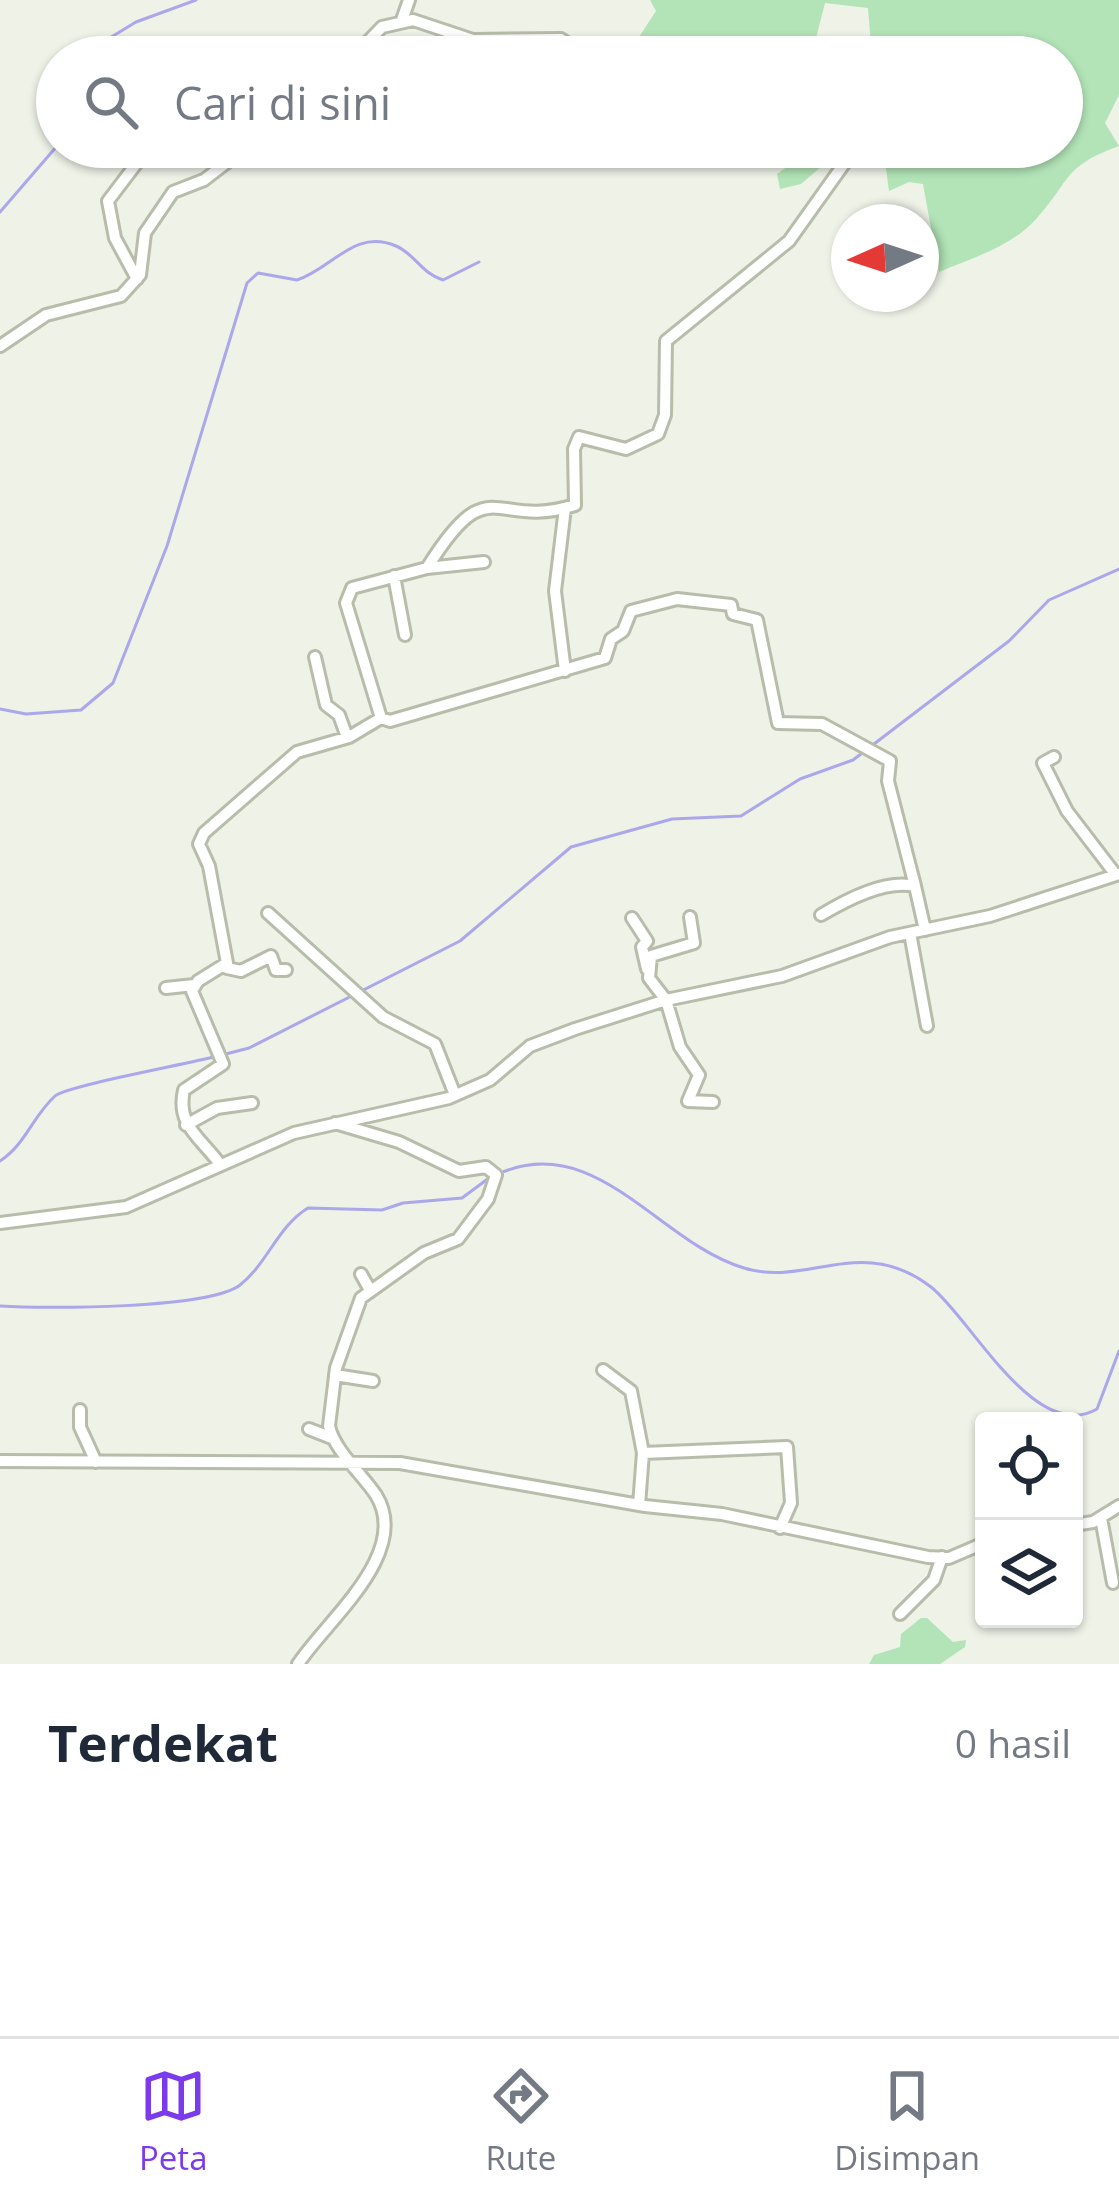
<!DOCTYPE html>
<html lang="id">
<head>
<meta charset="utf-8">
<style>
	body { margin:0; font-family:"Open Sans",sans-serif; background:#f6f6f7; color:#1f2937 }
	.controls { position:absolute; right:36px; bottom:36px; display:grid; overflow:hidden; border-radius:12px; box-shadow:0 3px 9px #0004 }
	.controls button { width:108px; height:108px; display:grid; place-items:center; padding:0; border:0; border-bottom:3px solid #e0e1e3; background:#fff; color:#1f2937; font:60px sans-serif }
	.compass { position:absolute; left:831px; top:204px; width:108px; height:108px; border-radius:50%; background:#fff; box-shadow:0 3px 9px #0004; rotate:267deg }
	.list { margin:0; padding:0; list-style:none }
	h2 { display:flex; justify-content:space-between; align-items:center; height:156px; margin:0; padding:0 48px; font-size:51px }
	h2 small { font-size:39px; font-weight:400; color:#747a83 }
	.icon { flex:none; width:66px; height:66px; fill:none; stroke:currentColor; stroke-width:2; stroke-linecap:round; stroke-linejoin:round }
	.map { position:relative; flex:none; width:1119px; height:1664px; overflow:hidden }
	.search { position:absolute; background:#fff; box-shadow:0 3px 9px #0004; left:36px; right:36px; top:36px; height:132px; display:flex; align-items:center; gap:30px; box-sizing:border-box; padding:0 42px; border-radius:66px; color:#747a83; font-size:45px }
	.sheet { height:372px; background:#fff }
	nav { display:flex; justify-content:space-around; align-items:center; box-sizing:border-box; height:168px; border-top:3px solid #e0e1e3; background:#fff; font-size:33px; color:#747a83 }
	nav a { display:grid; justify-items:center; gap:6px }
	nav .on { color:#7c3aed }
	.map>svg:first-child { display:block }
</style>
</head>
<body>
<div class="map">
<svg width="1119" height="1664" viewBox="0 0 1119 1664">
	<rect width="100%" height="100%" fill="#eef2e7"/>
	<!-- green -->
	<path fill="#b2e4b7" d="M650 0H1119V95L1105 123 1119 146C1062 167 1072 179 1037 218 1013 246 972 258 939 272L923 184 909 182 889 191 883 147H1062V57H872L868 8 825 3 816 38 795 56 777 42 742 57H626L656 11Z
		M815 147 843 148 801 184 780 189 777 174Z
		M921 1618H927L953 1642 966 1640 965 1647 940 1664H869L874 1655 900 1647 901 1634Z"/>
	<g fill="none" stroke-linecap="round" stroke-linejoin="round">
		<!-- stream -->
		<path stroke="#aba7eb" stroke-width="3" d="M93 57 108 39 136 22 196 0
			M0 212 57 146
			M0 709 26 714 81 710 113 683 167 546 247 283 258 273 297 280C332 269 354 228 396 246 415 254 421 273 443 280L479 262
			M222 1055 249 1048 460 941 571 847 672 819 741 816 800 779 853 760 1009 641 1049 600 1119 569
			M0 1161C26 1144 32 1117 55 1096 66 1086 187 1064 213 1057
			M498 1174C596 1130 659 1243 744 1268 807 1288 861 1233 931 1287 970 1317 1035 1445 1097 1409L1119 1351
			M0 1306C45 1309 209 1309 240 1285 267 1264 278 1226 308 1208L382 1210 403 1203 462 1198 489 1178"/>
		<defs>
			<path id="minor" d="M402 20 409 0
				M353 57 382 27 413 20 473 40 561 39 587 57
				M137 279 115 238 108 201 149 147
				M0 346 46 315 121 296 140 275 145 233 173 192 204 180 247 147
				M565 508 555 591 565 671
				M427 568 484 562
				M394 576 405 635
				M315 657 326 705 339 715 347 737
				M381 718 346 603 352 588 427 568C491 465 493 531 575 505L574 449 579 437 626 449 658 434 665 415 666 341 789 241 856 147
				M1054 757 1043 763 1067 811 1116 875
				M268 913 383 1017 435 1044 455 1095
				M821 915C846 900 885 879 915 886L925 930
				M690 917 694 943 651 956 649 978 666 1000 680 1047 699 1075 688 1101 713 1102
				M632 918 647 941 642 947 647 969
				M910 933 927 1026
				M227 968 241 971 271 956 276 970H286
				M166 988 194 985
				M186 1125 217 1108 252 1103
				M219 1163C200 1137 176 1125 184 1090L223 1064 192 991 198 981 227 963 209 866 199 844 204 833 297 752 349 737 381 718 390 721 605 658 611 639 623 631 631 611 677 599 731 605 733 614 757 620 778 723 822 724 890 761 888 781 915 886
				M0 1223 126 1207 294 1133 449 1098 490 1080 530 1046 575 1029 666 1000 782 976 890 937 990 916 1119 874
				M361 1274 370 1290
				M603 1370 631 1391 643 1453 639 1505
				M335 1375 373 1381
				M80 1410V1427L96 1462
				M309 1429 332 1438
				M643 1453 787 1447 791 1503 780 1528
				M0 1461 400 1463 645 1506 722 1514 928 1557 949 1558 984 1543
				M1101 1518 1113 1583
				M1074 1525 1093 1522 1119 1506
				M900 1614 934 1580 942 1557
				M298 1664C327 1620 412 1553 376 1495 362 1474 334 1450 329 1426L336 1368 361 1298 424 1253 458 1239 488 1199 496 1175 486 1167 459 1171 399 1142 335 1123"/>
		</defs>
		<!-- minor casing -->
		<use href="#minor" stroke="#b7bdaa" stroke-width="16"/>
		<!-- minor -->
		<use href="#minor" stroke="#fff" stroke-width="10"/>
	</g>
</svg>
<div class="controls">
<button><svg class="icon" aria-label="locate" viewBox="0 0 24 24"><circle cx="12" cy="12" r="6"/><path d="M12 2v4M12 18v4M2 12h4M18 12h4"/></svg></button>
<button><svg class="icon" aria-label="layers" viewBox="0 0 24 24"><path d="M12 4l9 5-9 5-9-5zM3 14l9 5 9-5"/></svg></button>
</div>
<svg class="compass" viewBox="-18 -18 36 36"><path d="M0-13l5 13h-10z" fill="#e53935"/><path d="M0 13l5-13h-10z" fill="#747a83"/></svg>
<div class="search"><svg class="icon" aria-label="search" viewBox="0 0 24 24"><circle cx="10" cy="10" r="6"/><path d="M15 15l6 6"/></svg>Cari di sini</div>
</div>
<section class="sheet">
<h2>Terdekat<small>0 hasil</small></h2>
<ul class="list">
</ul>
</section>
<nav>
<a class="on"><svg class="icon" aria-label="map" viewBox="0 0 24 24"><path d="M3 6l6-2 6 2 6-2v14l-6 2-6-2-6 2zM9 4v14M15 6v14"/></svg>Peta</a>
<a><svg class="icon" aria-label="directions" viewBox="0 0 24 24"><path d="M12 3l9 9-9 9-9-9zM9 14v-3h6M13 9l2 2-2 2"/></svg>Rute</a>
<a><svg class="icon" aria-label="saved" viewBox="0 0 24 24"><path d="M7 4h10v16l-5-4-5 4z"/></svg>Disimpan</a>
</nav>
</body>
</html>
